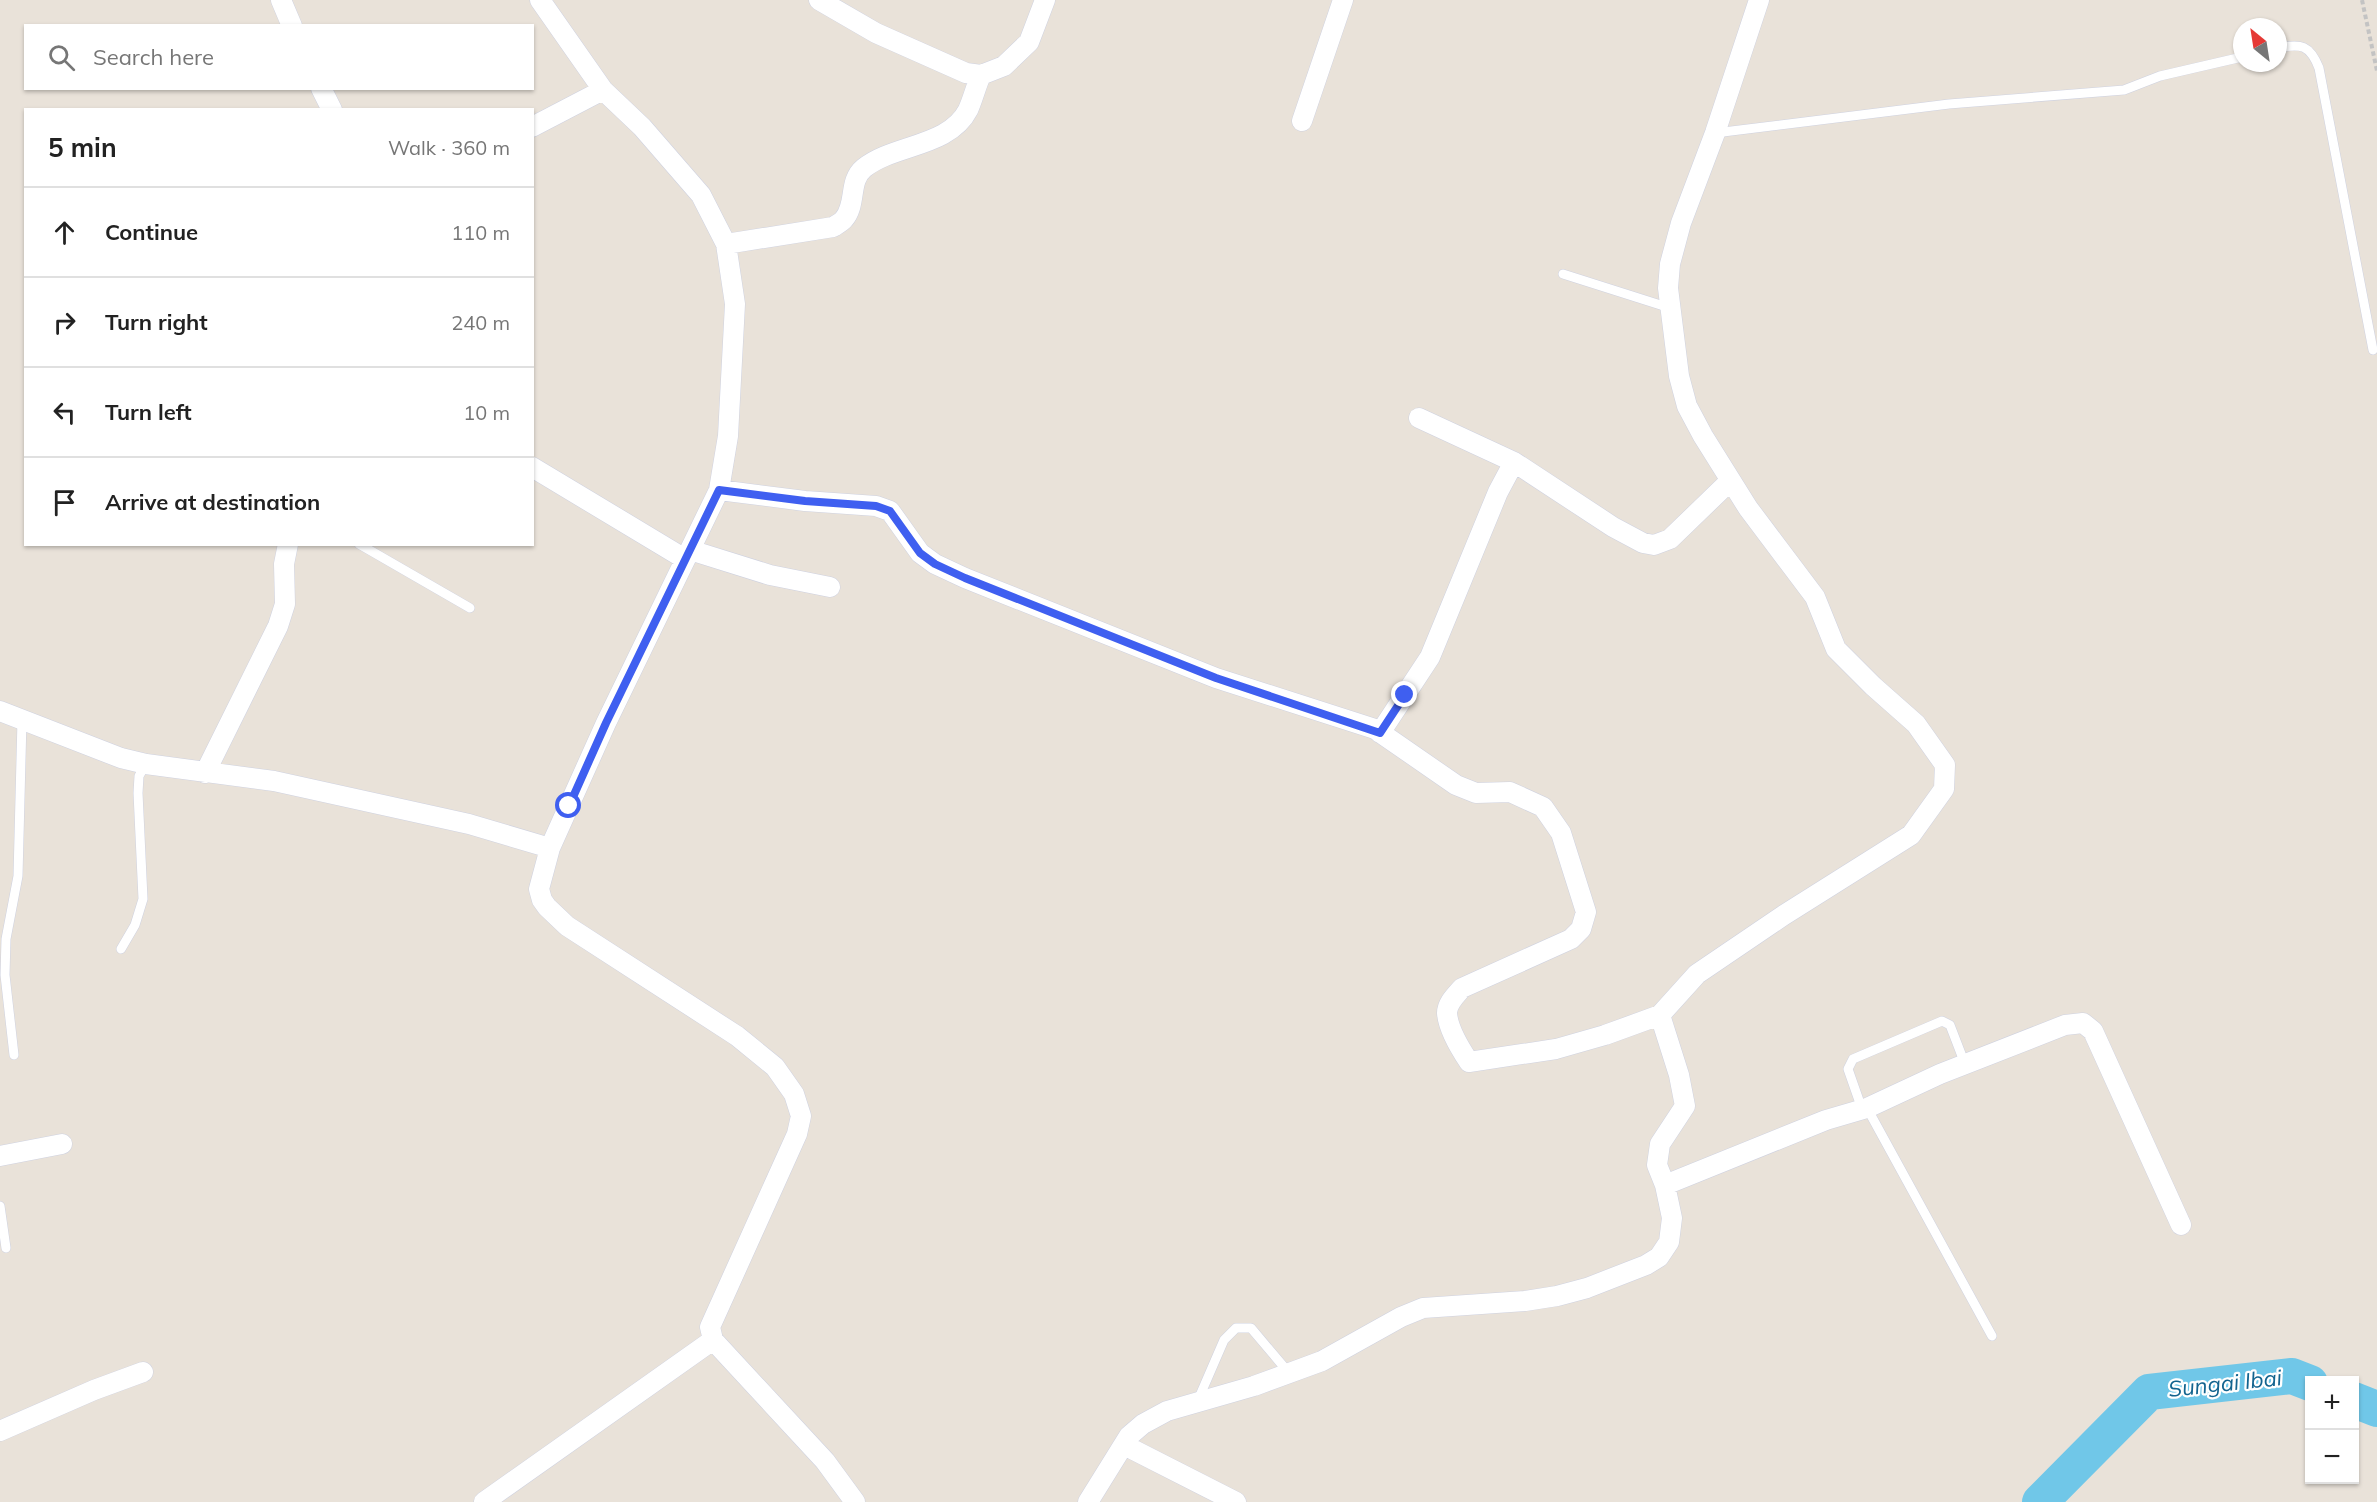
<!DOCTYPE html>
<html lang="en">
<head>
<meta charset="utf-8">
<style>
	body { margin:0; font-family:Mulish,sans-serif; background:#f6f6f6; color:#222 }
	.controls { position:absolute; right:18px; bottom:18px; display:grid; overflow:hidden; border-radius:0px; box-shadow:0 2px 4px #0004 }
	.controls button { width:54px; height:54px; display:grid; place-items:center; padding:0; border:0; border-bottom:2px solid #e0e0e0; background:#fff; color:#222; font:30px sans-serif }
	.compass { position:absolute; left:2233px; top:18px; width:54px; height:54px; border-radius:50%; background:#fff; box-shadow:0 2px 4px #0004; rotate:330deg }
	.stop { position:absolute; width:18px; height:18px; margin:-14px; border:4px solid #3f5ff0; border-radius:50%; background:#fff }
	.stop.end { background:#3f5ff0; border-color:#fff; box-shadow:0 2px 6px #0008 }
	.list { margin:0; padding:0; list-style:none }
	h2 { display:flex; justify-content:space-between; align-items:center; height:78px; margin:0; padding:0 24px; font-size:26px }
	h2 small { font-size:20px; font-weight:400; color:#767676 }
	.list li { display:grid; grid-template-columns:39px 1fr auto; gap:18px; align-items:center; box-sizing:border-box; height:90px; padding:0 24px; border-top:2px solid #e0e0e0 }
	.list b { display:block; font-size:22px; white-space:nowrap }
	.list em { font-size:20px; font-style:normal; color:#767676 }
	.icon { flex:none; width:33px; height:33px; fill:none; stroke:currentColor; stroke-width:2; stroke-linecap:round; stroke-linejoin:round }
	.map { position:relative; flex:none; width:2377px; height:1502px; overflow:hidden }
	.search { position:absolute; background:#fff; box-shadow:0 2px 4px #0004; left:24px; top:24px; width:510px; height:66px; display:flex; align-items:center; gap:15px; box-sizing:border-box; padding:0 21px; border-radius:0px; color:#767676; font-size:22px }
	.panel { position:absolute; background:#fff; box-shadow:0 2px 4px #0004; left:24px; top:108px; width:510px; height:438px; border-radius:0px }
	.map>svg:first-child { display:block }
</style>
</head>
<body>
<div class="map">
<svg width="2377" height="1502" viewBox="0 0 2377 1502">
	<rect width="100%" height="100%" fill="#e9e2d9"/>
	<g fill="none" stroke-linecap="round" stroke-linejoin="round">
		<!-- river -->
		<path stroke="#70c7e8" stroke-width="36" d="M2354 1400 2377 1409
			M2040 1502 2149 1392 2292 1376 2310 1383"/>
		<defs>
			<path id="lane" d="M2278 48C2301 43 2310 45 2319 68L2373 350
				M1715 133 1949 104 2124 90 2160 76 2242 57
				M1563 274 1670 308
				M359 544 470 608
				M121 949 135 925 143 899 138 793 139 776 146 764
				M14 1055 5 975 6 939 18 876 22 720
				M1867 1108 1992 1336
				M1862 1109 1848 1069 1853 1059 1942 1021 1950 1025 1965 1064
				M0 1206 6 1248
				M1198 1400 1224 1340 1236 1328H1251L1289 1373"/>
			<path id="street" d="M281 0 292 26
				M540 0 603 90 642 127 701 195 726 244 735 304 728 436 719 490 606 723 550 848 539 889 542 900 547 907 567 926 737 1036 775 1067 794 1094 801 1116 797 1134 710 1327 713 1340 825 1461 855 1502
				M819 0 876 33 966 73 981 75 1004 66 1029 42 1045 0
				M321 88 332 110
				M1302 121 1343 0
				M532 127 603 90
				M726 244 833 227C836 225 842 222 844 219 857 204 848 181 864 168 894 144 949 147 968 110 973 99 976 86 981 75
				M1419 418 1514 462 1613 527 1643 543 1654 545 1670 539 1730 481
				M532 467 685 559
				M719 490 805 501 876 506 890 511 920 553 935 564 965 578 1216 678 1375 729 1456 785 1476 793 1510 792 1543 807 1561 833 1586 912 1581 929 1571 939 1462 988C1456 995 1447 1003 1447 1013 1448 1028 1461 1050 1469 1062L1556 1049 1605 1035 1660 1015
				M690 550 770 575 830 587
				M0 711 121 758 146 764 274 781 469 824 550 848
				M1380 733 1430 657 1498 492 1514 462
				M205 773 278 626 285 604 284 564 288 544
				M0 1156 62 1144
				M1665 1185 1826 1120 1867 1108 1940 1074 2065 1025 2083 1023 2093 1031 2181 1225
				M0 1431 94 1390 143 1372
				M1124 1445 1236 1502
				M484 1502 713 1340
				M1088 1502 1129 1436 1143 1424 1167 1411 1254 1386 1322 1361 1401 1317 1423 1308 1525 1301 1557 1296 1587 1288 1646 1265 1659 1257 1669 1242 1672 1218 1665 1185 1657 1165 1660 1144 1685 1106 1679 1075 1660 1015 1697 974 1784 915 1911 835 1944 789 1945 765 1916 724 1873 686 1836 649 1815 597 1748 508 1703 436 1687 406 1679 376 1668 288 1670 264 1681 223 1715 133 1759 0"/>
		</defs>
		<!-- lane casing -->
		<use href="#lane" stroke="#cfd2e0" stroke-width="10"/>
		<!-- street casing -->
		<use href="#street" stroke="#cfd2e0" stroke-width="21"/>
		<!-- path -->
		<path stroke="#c3c3c3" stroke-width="4" stroke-dasharray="4.5 3" stroke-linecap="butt" d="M2362 0 2377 71"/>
		<!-- lane -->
		<use href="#lane" stroke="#fff" stroke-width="9"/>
		<!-- street -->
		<use href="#street" stroke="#fff" stroke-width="20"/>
	</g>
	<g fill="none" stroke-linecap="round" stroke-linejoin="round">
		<!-- route -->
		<path stroke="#3f5ff0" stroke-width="8" d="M569 806 606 723 719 490 805 501 876 506 890 511 920 553 935 564 965 578 1216 678 1380 733 1405 695"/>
	</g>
	<g text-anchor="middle" stroke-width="4.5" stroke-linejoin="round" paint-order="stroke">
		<!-- water labels -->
		<g font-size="22" font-style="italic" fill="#13648f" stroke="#fff">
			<text transform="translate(2225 1383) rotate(-6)" y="8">Sungai Ibai</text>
		</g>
	</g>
</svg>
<div class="controls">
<button>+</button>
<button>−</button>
</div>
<svg class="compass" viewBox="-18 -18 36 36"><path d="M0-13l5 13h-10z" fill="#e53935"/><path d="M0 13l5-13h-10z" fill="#767676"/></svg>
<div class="stop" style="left:569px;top:806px"></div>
<div class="stop end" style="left:1405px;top:695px"></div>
<div class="search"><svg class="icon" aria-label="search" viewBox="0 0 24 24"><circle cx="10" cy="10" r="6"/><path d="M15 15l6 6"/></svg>Search here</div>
<section class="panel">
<h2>5 min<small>Walk · 360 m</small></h2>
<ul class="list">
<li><svg class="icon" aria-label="ahead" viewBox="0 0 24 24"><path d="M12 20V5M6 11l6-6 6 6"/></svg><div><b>Continue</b></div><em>110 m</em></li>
<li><svg class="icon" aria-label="right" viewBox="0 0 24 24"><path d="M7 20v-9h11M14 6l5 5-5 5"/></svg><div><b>Turn right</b></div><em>240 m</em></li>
<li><svg class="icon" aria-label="left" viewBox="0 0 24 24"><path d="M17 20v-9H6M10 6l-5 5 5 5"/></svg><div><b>Turn left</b></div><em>10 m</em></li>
<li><svg class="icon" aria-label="arrive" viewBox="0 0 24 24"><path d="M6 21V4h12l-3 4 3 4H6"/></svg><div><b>Arrive at destination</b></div></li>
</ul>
</section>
</div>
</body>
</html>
